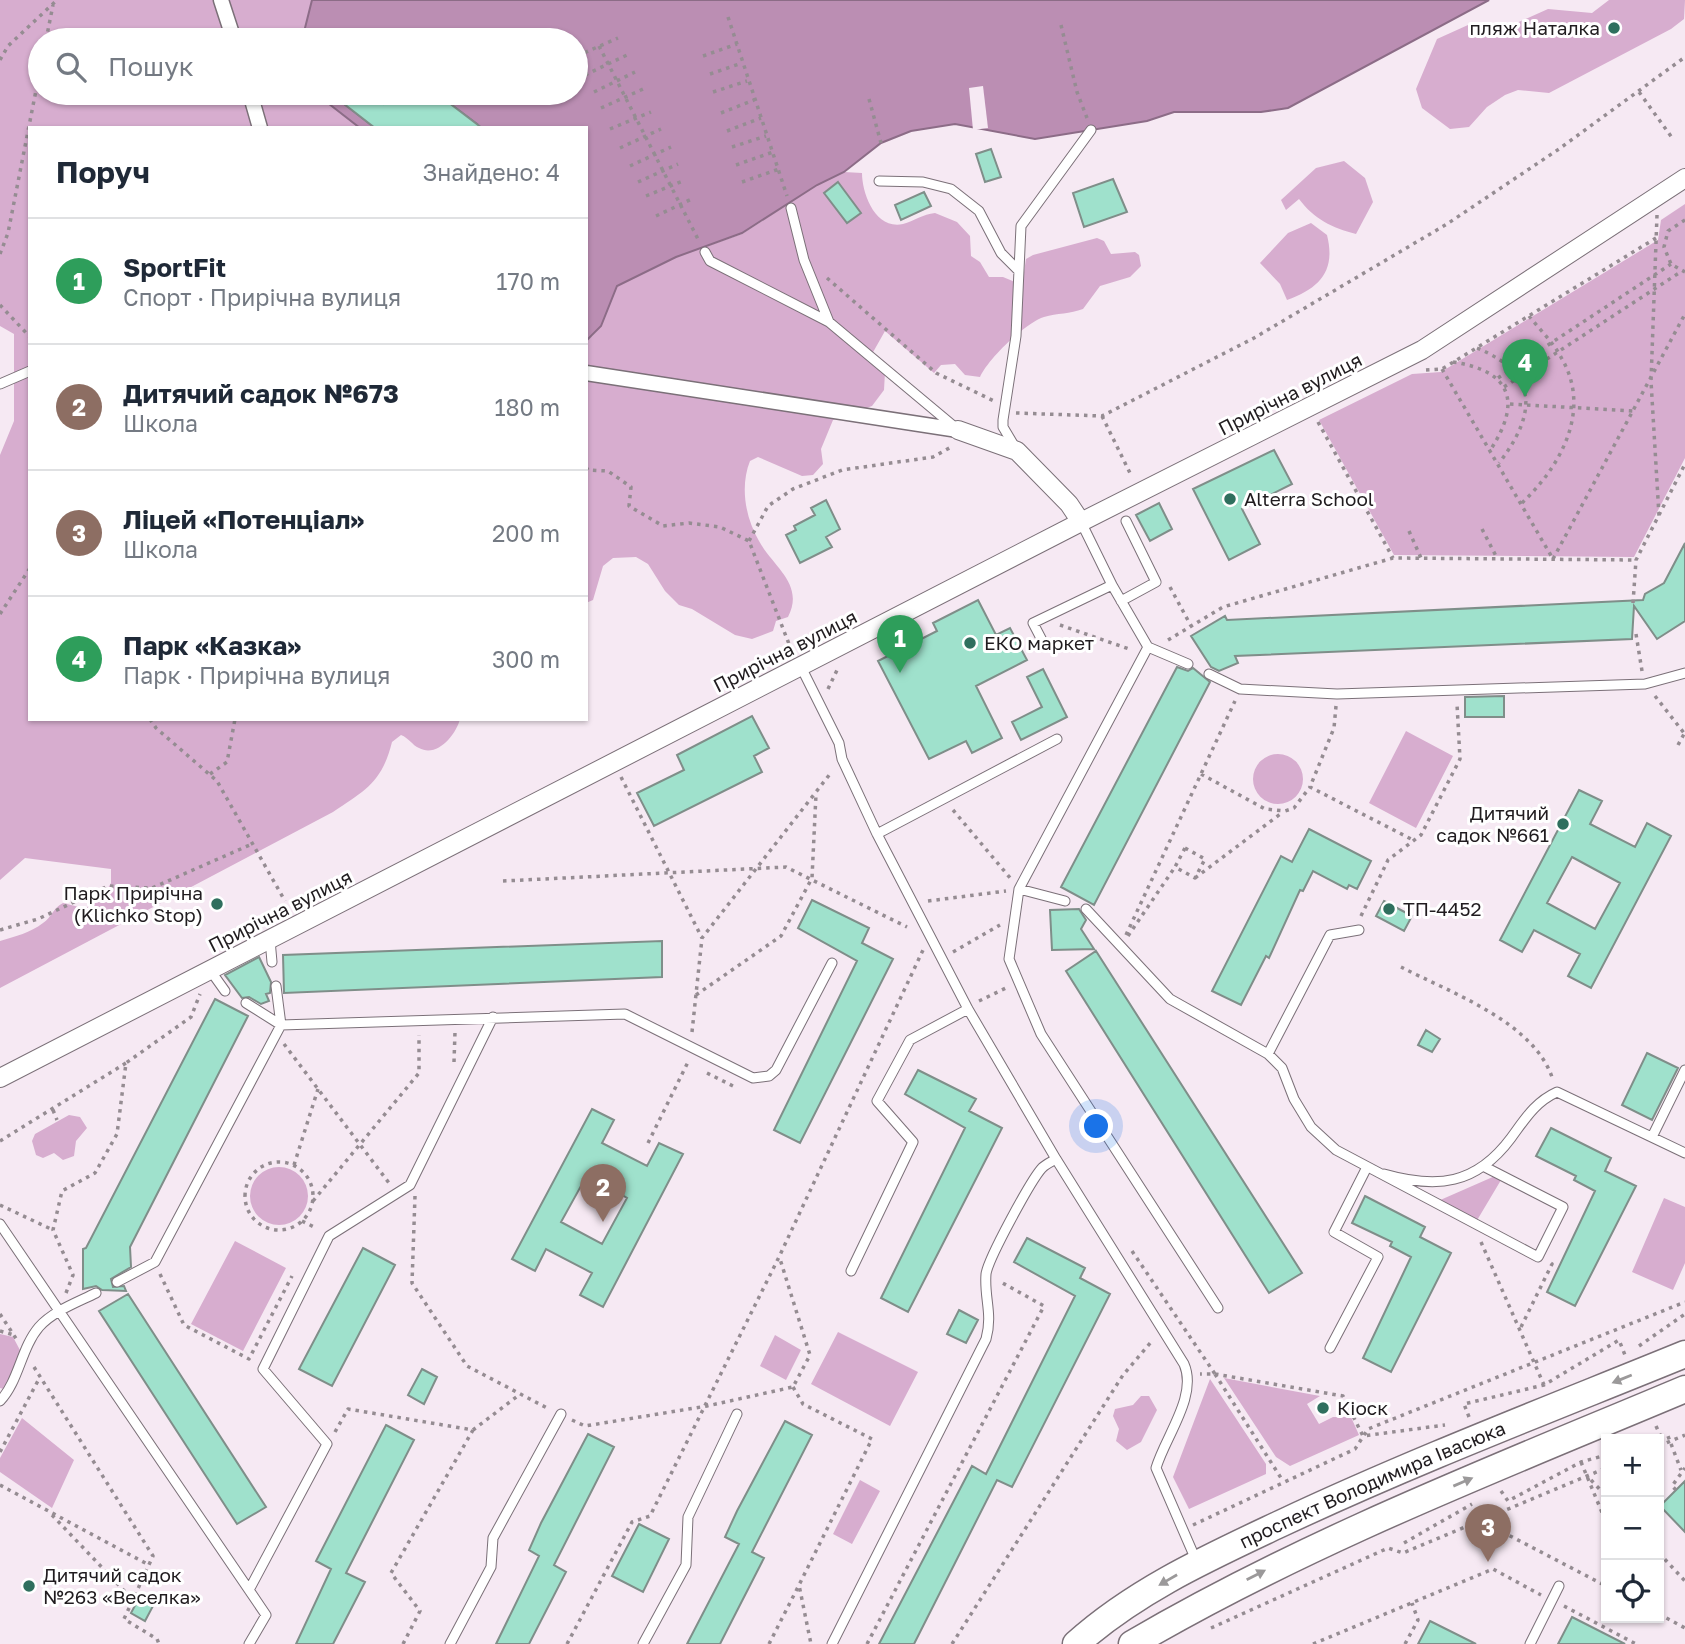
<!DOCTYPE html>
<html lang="uk">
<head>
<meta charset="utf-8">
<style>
	body { margin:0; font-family:"Golos Text",sans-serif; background:#f6f6f7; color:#1f2937 }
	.controls { position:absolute; right:21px; bottom:21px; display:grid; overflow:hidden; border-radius:0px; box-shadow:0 2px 5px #0004 }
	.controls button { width:63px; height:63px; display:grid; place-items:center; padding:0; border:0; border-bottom:2px solid #e0e1e3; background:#fff; color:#1f2937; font:35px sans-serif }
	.you { position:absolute; left:1097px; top:1127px; width:24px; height:24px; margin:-18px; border:5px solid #fff; border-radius:50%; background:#1a73e8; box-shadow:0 0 0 10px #1a73e833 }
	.badge { display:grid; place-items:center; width:46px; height:46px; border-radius:50%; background:#1a73e8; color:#fff; font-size:23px; font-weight:700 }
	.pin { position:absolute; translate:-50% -58px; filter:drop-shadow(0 2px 4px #0008) }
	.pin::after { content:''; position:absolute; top:37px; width:24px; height:21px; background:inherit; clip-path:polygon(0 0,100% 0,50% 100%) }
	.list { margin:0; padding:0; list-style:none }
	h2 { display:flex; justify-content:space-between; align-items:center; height:91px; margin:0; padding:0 28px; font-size:30px }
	h2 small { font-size:23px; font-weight:400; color:#747a83 }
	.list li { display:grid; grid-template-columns:46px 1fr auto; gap:21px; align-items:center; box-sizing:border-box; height:126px; padding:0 28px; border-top:2px solid #e0e1e3 }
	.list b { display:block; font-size:26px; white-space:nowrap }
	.list p { margin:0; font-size:23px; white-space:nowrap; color:#747a83 }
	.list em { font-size:23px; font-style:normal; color:#747a83 }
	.icon { flex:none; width:38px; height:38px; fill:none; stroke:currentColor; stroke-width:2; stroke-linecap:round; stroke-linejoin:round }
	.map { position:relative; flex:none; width:1685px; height:1644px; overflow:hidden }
	.search { position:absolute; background:#fff; box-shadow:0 2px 5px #0004; left:28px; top:28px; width:560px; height:77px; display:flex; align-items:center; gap:18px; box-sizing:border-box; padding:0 24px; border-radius:38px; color:#747a83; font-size:26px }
	.panel { position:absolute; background:#fff; box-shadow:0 2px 5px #0004; left:28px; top:126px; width:560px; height:595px; border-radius:0px }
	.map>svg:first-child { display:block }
</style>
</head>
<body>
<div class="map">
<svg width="1685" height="1644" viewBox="0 0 1685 1644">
	<rect width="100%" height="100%" fill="#f6e9f3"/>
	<!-- green -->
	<path fill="#d7adcf" d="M0 0H312L302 40H40V93H315L360 128H30V719H460C456 735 437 758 419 748 412 745 409 738 401 735L392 742C382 782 366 790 333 812L0 988V941C16 936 30 933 43 923 52 917 52 909 63 903L83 908 91 906 100 891 108 888 111 883V869L25 858 0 880V455L14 421V334L0 326Z
		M1609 0H1685L1684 19 1671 29 1549 93 1518 90 1505 95 1487 107 1469 127 1450 129 1422 108 1416 89 1437 39 1468 25 1503 29 1548 9 1592 13Z
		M1344 161 1365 178 1373 202 1356 234C1332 228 1314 219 1299 199L1286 210 1281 200 1316 168Z
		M844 172 862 173C862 193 875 230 903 224 914 221 923 214 935 213L957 222 970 236 971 256 980 262 989 277H1003L1022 285 1026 259 1033 255 1097 238 1104 241 1111 254 1135 252 1139 255 1141 266 1130 277 1100 286 1083 309C1070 314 1057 313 1044 317 1025 323 988 359 980 377L965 375 955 364 941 365 934 373 885 331 872 354 885 372 884 390 872 406 833 420 821 449 823 464 813 475 802 476 758 457 750 461C740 486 745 517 759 541 773 567 805 584 788 617L776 621 773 631 752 639 735 635 692 609 679 605 665 591 648 564 636 557 613 558 603 566 593 600 586 603V341C606 329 605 304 617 286L676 257 742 234 817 185Z
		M1685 204V458L1634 557 1394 555 1319 420 1412 374 1441 372 1658 240 1661 220Z
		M1311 223 1327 235C1336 271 1320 288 1287 300L1280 284 1260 263 1288 233Z
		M1406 731 1453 756 1416 828 1369 803Z
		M1253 779a25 25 0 1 1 50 0a25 25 0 1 1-50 0Z
		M69 1115 80 1117 87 1128 76 1141 74 1156 63 1160 54 1153 43 1158 36 1155 32 1141 35 1134Z
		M250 1196a29 29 0 1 1 58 0a29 29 0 1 1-58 0Z
		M1495 1176 1501 1180 1476 1222 1438 1201Z
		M1664 1198 1685 1207V1263L1673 1290 1632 1272Z
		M235 1241 286 1268 243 1351 191 1324Z
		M838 1332 918 1372 890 1426 811 1384Z
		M0 1334 13 1337 21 1352 4 1389 0 1388Z
		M775 1335 801 1350 786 1380 760 1366Z
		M1224 1378 1320 1396 1307 1404 1319 1424 1333 1417H1351L1359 1435 1290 1466 1276 1457Z
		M1210 1379 1266 1464V1474L1189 1509 1173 1477Z
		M1141 1396H1149L1157 1410 1141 1442 1127 1450 1116 1441 1119 1429 1113 1416 1115 1409 1133 1405Z
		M22 1418 74 1460 52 1508 0 1472V1458Z
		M860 1480 880 1491 852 1544 833 1534Z"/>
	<!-- water -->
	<path fill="#bb8eb3" stroke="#8c6c87" stroke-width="2" d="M312 0H1489L1288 108 1261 112H1174L1147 121 1035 139 955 124 911 131 881 143 844 172 817 185 742 233 676 257 617 286 601 326 586 341V128H474L477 124 436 93H576V40H302Z
		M315 93H330L375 128H360Z"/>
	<!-- pier -->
	<path fill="#f6e9f3" d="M983 86 988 128 973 130 969 88Z"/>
	<!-- building -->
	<path fill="#9fe1cc" stroke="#7f8e89" stroke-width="2" fill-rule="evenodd" d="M330 93H368L383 104 392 93H436L482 128H375Z
		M991 149 1001 177 985 182 976 154Z
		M1113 179 1127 212 1084 227 1073 193Z
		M838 182 861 213 847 223 824 193Z
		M924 192 931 206 901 220 895 205Z
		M1274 450 1292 484 1242 509 1260 544 1229 560 1193 489Z
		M826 500 840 529 826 537 832 547 800 563 786 535 796 530 794 526 815 515 811 508Z
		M1159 503 1172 529 1150 541 1136 515Z
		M1685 543V621L1657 639 1634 606 1632 639 1235 656 1238 663 1219 671 1211 667 1191 636 1225 616 1227 620 1643 600 1645 594 1664 583Z
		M978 600 996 635 1010 628 1027 660 976 686 1002 738 972 753 966 741 929 759 878 661 937 631 933 623Z
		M1177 667 1188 671 1193 668 1210 682 1094 905 1061 887Z
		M1043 669 1067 717 1021 740 1012 722 1042 707 1027 677Z
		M1504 696V717H1465V697Z
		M752 716 769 748 754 756 762 772 654 826 637 793 684 770 677 755Z
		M1579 790 1602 801 1590 824 1635 847 1647 823 1671 836 1591 988 1568 976 1580 954 1534 930 1522 952 1500 940ZM1572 857 1620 883 1595 929 1547 903Z
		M1309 829 1371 861 1357 889 1349 885 1347 889 1313 871 1303 891 1300 890 1269 958 1266 956 1241 1005 1212 991 1281 856 1292 862Z
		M812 900 869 928 862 943 893 959 800 1143 774 1130 857 961 798 928Z
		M1384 901 1412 916 1404 931 1376 916Z
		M1079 909 1086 920 1081 929 1094 949 1052 950 1050 910Z
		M662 941V977L284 993 283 955Z
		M1096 951 1302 1273 1269 1293 1066 971Z
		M259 957 271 982 270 993 266 994 269 1001 261 1004 249 997 242 998 225 975Z
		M215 999 248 1016 130 1247 131 1267 111 1279 113 1287 124 1286 126 1291 102 1290 96 1286 83 1289V1249L86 1248Z
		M1426 1030 1440 1039 1432 1052 1418 1045Z
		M1647 1053 1678 1068 1652 1120 1622 1105Z
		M918 1070 976 1099 969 1111 1002 1128 908 1312 881 1298 965 1128 905 1094Z
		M592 1109 614 1120 602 1143 647 1166 659 1143 683 1154 603 1307 580 1295 592 1273 546 1249 535 1271 512 1259ZM587 1175 627 1198 602 1244 561 1222Z
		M1551 1128 1611 1158 1605 1171 1636 1186 1575 1306 1547 1292 1595 1191 1574 1180 1576 1176 1536 1156Z
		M1365 1196 1425 1227 1420 1237 1451 1253 1391 1372 1363 1358 1411 1257 1390 1246 1392 1242 1352 1223Z
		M1027 1238 1085 1268 1080 1278 1110 1294 1012 1487 997 1480 914 1644H879L972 1466 986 1474 1075 1296 1014 1262Z
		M363 1248 395 1265 332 1386 299 1369Z
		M128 1294 266 1507 237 1524 99 1311Z
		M959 1310 978 1320 966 1343 947 1334Z
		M422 1369 437 1377 424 1404 408 1395Z
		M785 1421 812 1435 752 1552 764 1558 720 1644H687L739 1544 725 1537 737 1511Z
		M386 1425 414 1440 346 1573 365 1582 333 1644H296L331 1569 316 1561Z
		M588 1434 614 1447 554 1565 566 1572 529 1644H496L539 1556 529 1550 541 1523Z
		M1685 1481V1532L1660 1506Z
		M639 1524 669 1539 643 1592 612 1576Z
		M139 1598 153 1606 145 1621 131 1613Z
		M1572 1617 1625 1644H1558Z
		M1430 1621 1476 1644H1418Z"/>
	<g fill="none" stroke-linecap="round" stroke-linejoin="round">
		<defs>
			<path id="service" d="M879 181 923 182 951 189 979 211 1001 253 1019 271
				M791 208 804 260 829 322
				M705 252 710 261 829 322 957 429
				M0 384 30 371
				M1016 449 1003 427V420L1016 336 1021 226 1091 130
				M1081 522 1112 585 1148 647 1188 664
				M1121 601 1156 582 1126 521
				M1045 646 1033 623 1112 585
				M1148 647 1019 889 1009 959 1041 1034 1218 1308
				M801 667 839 743 842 759 877 834 968 1009 1056 1159 1184 1364C1198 1396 1165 1437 1156 1468L1196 1560
				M1209 674 1240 689 1337 694 1645 684 1685 673
				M877 834 1057 739
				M1019 889 1065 901
				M1086 909 1170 999 1268 1054 1282 1068 1294 1099 1311 1127 1336 1150 1538 1257 1563 1207 1483 1166
				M270 940 272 962
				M210 970 225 991
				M246 1003 281 1025 625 1014 753 1078 769 1076 776 1070 832 963
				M1268 1054 1330 935 1359 930
				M1652 1137 1685 1070
				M1384 1174C1437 1189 1476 1185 1511 1138 1525 1119 1535 1102 1557 1092L1685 1153
				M0 1224 266 1615 249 1644
				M851 1271 913 1142 877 1101 910 1040 968 1009
				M117 1282 155 1262 281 1025 276 986
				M1330 1348 1378 1257 1334 1232 1366 1169
				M0 1401C19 1381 21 1348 39 1327 53 1311 78 1302 96 1293
				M249 1590 327 1444 263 1369 329 1236 410 1185 493 1017
				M450 1644 491 1567 493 1538 561 1414
				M643 1644 686 1565 688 1517 737 1414
				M832 1644 986 1339C993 1314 984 1298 986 1274 988 1259 1031 1180 1042 1168 1046 1164 1051 1162 1056 1159
				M1530 1644 1559 1586"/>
			<path id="pedestrian" d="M221 0 234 40
				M250 93 260 128
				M586 373 958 430"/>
			<path id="minor" d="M958 430 1017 451 1069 504 1081 522
				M0 1078 1081 522 1422 350 1685 178"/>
			<g id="secondary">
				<path id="s1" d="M1076 1644C1136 1590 1210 1557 1282 1523 1414 1461 1550 1409 1685 1354"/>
				<path d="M1132 1644C1308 1541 1497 1468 1685 1389"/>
			</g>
		</defs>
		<!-- service casing -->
		<use href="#service" stroke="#7b7078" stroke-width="11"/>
		<!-- pedestrian casing -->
		<use href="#pedestrian" stroke="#7b7078" stroke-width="17"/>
		<!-- minor casing -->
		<use href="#minor" stroke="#7b7078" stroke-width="20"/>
		<!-- secondary casing -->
		<use href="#secondary" stroke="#7b7078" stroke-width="29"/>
		<!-- path -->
		<path stroke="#958c92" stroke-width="3.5" stroke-dasharray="3.5 5" stroke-linecap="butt" d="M728 17 787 196
			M1061 25 1077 92 1087 118
			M46 40 53 5
			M599 46 699 241
			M577 56 618 38
			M703 56 737 44
			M0 60 8 46 57 0
			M710 74 742 63
			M585 75 627 55
			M594 92 635 72
			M713 92 747 81
			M1639 92 1673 139
			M869 99 881 143
			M601 108 643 89
			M721 113 754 100
			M610 129 651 112
			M727 131 761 118
			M732 147 766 136
			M620 148 661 129
			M736 165 773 152
			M630 166 671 147
			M638 182 678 164
			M742 182 779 169
			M646 196 685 180
			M1657 215 1651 381 1659 516
			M656 216 694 198
			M1685 220 1668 231 1664 247 1671 264 1685 272
			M0 254 8 233 40 70
			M827 278 936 373 994 401
			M0 305 30 337
			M1477 348C1540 374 1536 415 1499 463
			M1453 362C1511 371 1522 401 1491 449
			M1442 369 1553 559
			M1426 370 1442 369 1656 238
			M1498 378 1671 264
			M1504 387 1682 271
			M1510 404 1633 411
			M1016 413 1102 416 1254 338 1447 224 1559 149 1685 57
			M1102 416 1130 473
			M1318 422 1393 558
			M586 467 588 470 608 471 631 487 629 506 663 526 689 523 720 527 749 541 789 644
			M1522 503C1560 467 1592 411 1562 359 1554 343 1540 330 1529 316
			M1482 529 1497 558
			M1409 531 1421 558
			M749 541 768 506 793 489 842 470 933 457 953 446
			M1553 559 1685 314
			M1170 587 1191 626
			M1633 603 1636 560 1685 464
			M0 614 30 568
			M1060 625 1132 650
			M1636 634 1642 671
			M1168 640 1223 607 1393 558 1636 560
			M828 689 838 668
			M1655 696 1684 733
			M1336 706 1334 728 1310 787 1413 840
			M150 719 156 728 217 781 285 901
			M1678 745 1684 734
			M210 774 227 762 235 719
			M1201 774 1265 809 1285 811 1294 808 1310 787
			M621 777 702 938
			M953 810 1011 879
			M1185 848 1205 859 1195 878 1175 867Z
			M1195 878 1283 812
			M503 881 786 867 907 927
			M928 901 1006 891
			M1361 916 1388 860 1421 835 1460 759 1457 704
			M0 930 38 919 108 886 152 888 252 844
			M1126 935 1235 701
			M1128 936 1175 867
			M953 952 1000 925
			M1401 967C1451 993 1535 1022 1553 1080
			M696 995 781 936 812 878 816 794
			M979 1001 1006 988
			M692 1032 702 938 830 774
			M284 1044 389 1183
			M454 1062 455 1032
			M707 1073 737 1088
			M53 1110 57 1120
			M0 1141 126 1063
			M648 1143 689 1060
			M245 1196a34 34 0 1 1 68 0a34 34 0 1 1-68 0Z
			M294 1165 318 1089
			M415 1196 412 1283 467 1366 549 1409
			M313 1201 419 1073V1035
			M0 1205 53 1230
			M302 1221 316 1228
			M1481 1242 1544 1385
			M1132 1251 1215 1374H1200
			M160 1274 184 1325 249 1359 292 1276
			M66 1293 73 1275 53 1230 62 1191 95 1173 117 1134 126 1063 191 1017 200 994
			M0 1314 17 1340
			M1521 1327 1552 1264 1549 1262
			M0 1331 14 1335
			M1639 1346 1685 1314
			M34 1367 153 1556 124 1619 157 1639 159 1644
			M1215 1374 1343 1396 1363 1436 1445 1425
			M1215 1374 1281 1478
			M793 1387 803 1404 872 1439 799 1585 811 1644
			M1469 1417 1464 1404 1544 1385 1619 1340 1625 1355
			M572 1420 585 1426 707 1406 793 1387 810 1355 780 1259
			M1656 1426 1662 1439 1659 1440
			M335 1432 348 1409 473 1430 519 1395
			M1668 1436 1681 1470
			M1659 1446 1685 1435
			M0 1452 40 1377
			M1581 1462 1606 1522
			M1591 1480 1606 1496
			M0 1485 149 1565
			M1676 1490 1672 1486 1685 1468
			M1501 1491 1508 1501 1581 1462 1606 1455
			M52 1515 133 1600
			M1472 1516 1606 1586
			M1193 1525 1355 1449 1368 1429 1685 1302
			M1404 1543 1472 1504
			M1659 1553 1685 1581
			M1564 1606 1636 1644
			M1659 1614 1685 1628
			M1211 1628 1388 1548 1403 1553 1606 1468
			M403 1644 420 1611 391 1573 473 1430
			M567 1644 632 1522 650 1516 779 1257 923 950
			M769 1644 798 1587
			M867 1644 1044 1306 999 1281
			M952 1644 1123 1375 1152 1341
			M1313 1644 1493 1569 1541 1595
			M1405 1644 1418 1620 1412 1603"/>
		<!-- service -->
		<use href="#service" stroke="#fff" stroke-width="9"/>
		<!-- pedestrian -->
		<use href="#pedestrian" stroke="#fff" stroke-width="14"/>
		<!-- minor -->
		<use href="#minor" stroke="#fff" stroke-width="18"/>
		<!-- secondary -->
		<use href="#secondary" stroke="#fff" stroke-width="26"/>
	</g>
	<!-- one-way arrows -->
	<defs><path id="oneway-solid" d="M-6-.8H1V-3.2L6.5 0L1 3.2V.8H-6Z" transform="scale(1.75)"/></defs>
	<g fill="#9b999a">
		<use href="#oneway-solid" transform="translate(1622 1379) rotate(158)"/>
		<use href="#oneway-solid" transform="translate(1463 1482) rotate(-23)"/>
		<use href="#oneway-solid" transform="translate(1256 1575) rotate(-27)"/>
		<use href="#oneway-solid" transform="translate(1168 1580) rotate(150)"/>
	</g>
	<!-- markers -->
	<g fill="#2f6f5e" stroke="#fff" stroke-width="2.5">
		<circle cx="1614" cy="28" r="7"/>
		<circle cx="1230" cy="499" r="7"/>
		<circle cx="970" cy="643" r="7"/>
		<circle cx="1563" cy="824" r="7"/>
		<circle cx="217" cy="904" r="7"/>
		<circle cx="1389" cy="909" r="7"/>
		<circle cx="1323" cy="1408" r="7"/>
		<circle cx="29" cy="1586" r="7"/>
	</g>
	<g text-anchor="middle" stroke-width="6" stroke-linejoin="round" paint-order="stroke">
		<!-- poi labels -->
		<g font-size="19" fill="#201c1f" stroke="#fff" text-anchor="start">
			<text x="1600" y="35" text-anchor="end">пляж Наталка</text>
			<text x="1244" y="506">Alterra School</text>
			<text x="984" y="650">ЕКО маркет</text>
			<text x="1549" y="820" text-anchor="end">Дитячий<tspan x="1549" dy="22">садок №661</tspan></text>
			<text x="203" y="900" text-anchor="end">Парк Прирічна<tspan x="203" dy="22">(Klichko Stop)</tspan></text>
			<text x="1403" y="916">ТП-4452</text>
			<text x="1337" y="1415">Кіоск</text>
			<text x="43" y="1582">Дитячий садок<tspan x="43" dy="22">№263 «Веселка»</tspan></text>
		</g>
		<!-- street labels -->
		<g font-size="19" fill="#201c1f" stroke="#fff">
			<text transform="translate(1290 394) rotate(-27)" y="7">Прирічна вулиця</text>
			<text transform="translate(785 651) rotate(-27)" y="7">Прирічна вулиця</text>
			<text transform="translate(280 911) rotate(-27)" y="7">Прирічна вулиця</text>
			<text dy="7" stroke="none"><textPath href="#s1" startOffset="338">проспект Володимира Івасюка</textPath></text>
		</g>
	</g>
</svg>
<div class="controls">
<button>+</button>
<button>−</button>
<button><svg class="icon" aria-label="locate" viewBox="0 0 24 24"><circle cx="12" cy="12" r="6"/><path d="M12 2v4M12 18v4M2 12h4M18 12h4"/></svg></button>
</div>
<div class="you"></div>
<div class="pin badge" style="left:900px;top:673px;background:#2e9e5b">1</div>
<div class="pin badge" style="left:603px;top:1222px;background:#8d6e63">2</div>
<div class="pin badge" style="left:1488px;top:1562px;background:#8d6e63">3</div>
<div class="pin badge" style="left:1525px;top:397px;background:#2e9e5b">4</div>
<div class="search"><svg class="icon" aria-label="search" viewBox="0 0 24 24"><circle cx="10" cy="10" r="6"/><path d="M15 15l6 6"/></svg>Пошук</div>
<section class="panel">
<h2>Поруч<small>Знайдено: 4</small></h2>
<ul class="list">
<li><span class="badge" style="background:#2e9e5b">1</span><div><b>SportFit</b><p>Спорт · Прирічна вулиця</p></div><em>170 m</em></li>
<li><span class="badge" style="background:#8d6e63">2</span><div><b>Дитячий садок №673</b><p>Школа</p></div><em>180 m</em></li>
<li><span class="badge" style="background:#8d6e63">3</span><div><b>Ліцей «Потенціал»</b><p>Школа</p></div><em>200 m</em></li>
<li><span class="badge" style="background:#2e9e5b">4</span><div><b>Парк «Казка»</b><p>Парк · Прирічна вулиця</p></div><em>300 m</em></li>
</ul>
</section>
</div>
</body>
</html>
